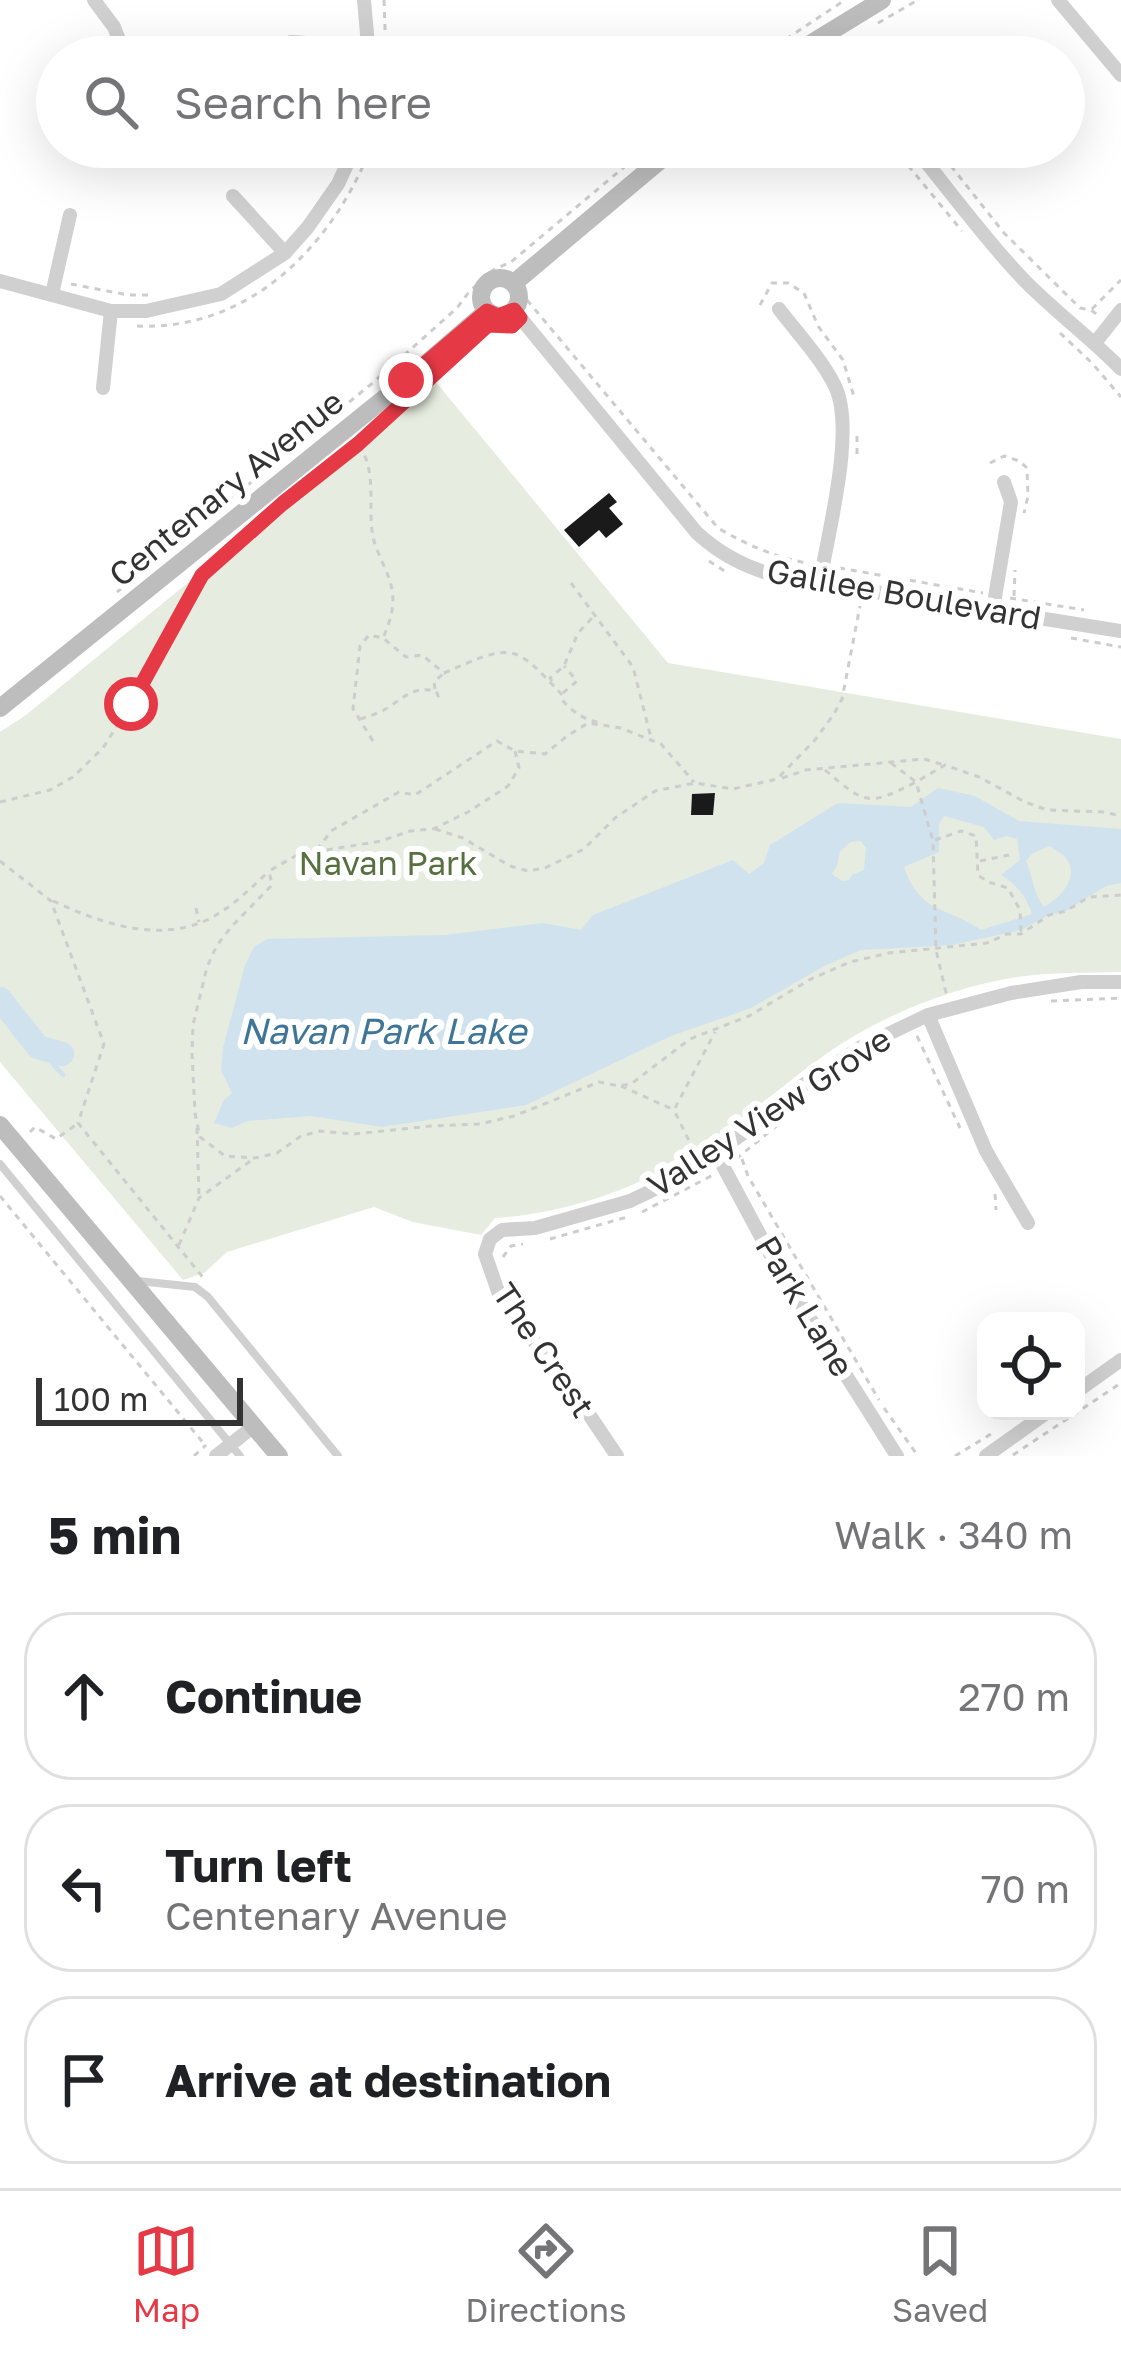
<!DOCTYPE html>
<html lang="en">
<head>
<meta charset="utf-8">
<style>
	body { margin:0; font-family:"Golos Text",sans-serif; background:#f2f2f2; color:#202124 }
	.controls { position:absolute; right:36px; bottom:36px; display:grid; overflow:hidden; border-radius:24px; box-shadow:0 12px 48px #0002 }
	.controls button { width:108px; height:108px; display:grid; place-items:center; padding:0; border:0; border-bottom:3px solid #e0e0e0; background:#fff; color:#202124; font:60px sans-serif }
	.scale { position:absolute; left:36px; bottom:30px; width:207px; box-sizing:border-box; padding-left:12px; border:6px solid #333; border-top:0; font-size:33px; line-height:42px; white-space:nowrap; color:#333; -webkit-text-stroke:9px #fff; paint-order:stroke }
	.stop { position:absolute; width:36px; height:36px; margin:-27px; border:9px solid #e63946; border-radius:50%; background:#fff }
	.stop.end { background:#e63946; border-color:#fff; box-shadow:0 3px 12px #0008 }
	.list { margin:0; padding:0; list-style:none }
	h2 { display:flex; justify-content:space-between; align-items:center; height:156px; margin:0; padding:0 48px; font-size:51px }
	h2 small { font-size:39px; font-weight:400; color:#757577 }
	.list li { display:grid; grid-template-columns:78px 1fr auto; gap:36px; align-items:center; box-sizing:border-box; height:168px; margin:0 24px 24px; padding:0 24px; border:3px solid #e0e0e0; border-radius:48px }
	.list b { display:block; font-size:45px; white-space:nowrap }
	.list p { margin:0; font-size:39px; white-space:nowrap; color:#757577 }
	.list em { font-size:39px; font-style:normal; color:#757577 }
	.icon { flex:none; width:66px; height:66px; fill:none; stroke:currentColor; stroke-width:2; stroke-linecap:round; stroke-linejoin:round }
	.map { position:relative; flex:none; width:1121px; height:1456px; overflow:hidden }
	.search { position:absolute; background:#fff; box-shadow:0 12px 48px #0002; left:36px; right:36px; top:36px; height:132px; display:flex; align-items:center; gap:30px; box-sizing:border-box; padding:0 42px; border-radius:66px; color:#757577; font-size:45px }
	.sheet { height:732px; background:#fff }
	nav { display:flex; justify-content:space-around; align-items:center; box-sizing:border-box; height:168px; border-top:3px solid #e0e0e0; background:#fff; font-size:33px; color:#757577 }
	nav a { display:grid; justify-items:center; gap:6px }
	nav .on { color:#e63946 }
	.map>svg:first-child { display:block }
</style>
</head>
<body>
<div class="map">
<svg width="1121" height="1456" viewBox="0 0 1121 1456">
	<rect width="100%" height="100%" fill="#fff"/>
	<!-- green -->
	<path fill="#e6ecdf" d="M435 381 668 663 1121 739V972C1084 973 1047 972 1011 978 953 988 891 1012 841 1044 787 1079 741 1125 685 1158 629 1192 560 1214 495 1218L481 1235 413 1222 374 1207 227 1252 204 1273 183 1280 0 1062V732L26 715Z"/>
	<!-- water -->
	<path fill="#cfe2ee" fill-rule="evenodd" d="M938 788 975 796 1019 821 1121 829V883L1106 886 1066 911 1049 915 1021 930 952 945 861 950 826 965 751 1008 671 1036 526 1105 382 1127 311 1116 247 1121 232 1128 214 1123 224 1100 232 1093 221 1070 223 1048 245 965 254 947 267 939 445 935 543 923 581 930 593 915 733 860 749 874 764 863 770 845 838 803 911 807ZM944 816 984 827 994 840 1007 836 1017 839 1020 860 1001 875C1017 885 1026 896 1032 914L981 930C946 906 920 914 904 867L939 852V824ZM861 841 866 848 864 870 852 875 849 880 842 881 832 874 837 866 840 852 850 842ZM1050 846C1055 850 1062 853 1066 858 1081 877 1059 899 1044 907 1033 894 1033 876 1026 861L1033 853Z"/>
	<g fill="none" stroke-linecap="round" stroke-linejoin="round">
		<!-- stream -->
		<path stroke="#cfe2ee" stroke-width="4.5" d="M38 1047 63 1075"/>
		<!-- river -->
		<path stroke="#cfe2ee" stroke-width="24" d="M0 999 38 1047 62 1054"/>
	</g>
	<!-- building -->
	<path fill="#1a1a1a" d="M609 493 617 502 609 508 623 524 606 538 599 530 579 547 564 530Z
		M715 793 713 815H691L692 794Z"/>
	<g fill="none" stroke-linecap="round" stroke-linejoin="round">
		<!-- path -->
		<path stroke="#cdcdcd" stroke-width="3" stroke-dasharray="6 6" stroke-linecap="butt" d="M384 0 386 57
			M878 23 918 0
			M851 38 864 57
			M786 39 845 0
			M762 57 774 48
			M893 147 962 231
			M936 147 1004 233 1080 308 1091 310 1099 316
			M686 161 703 147
			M71 284 128 295H151
			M527 300 718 528C749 546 777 558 812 564
			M760 305 772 283H788L804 293 818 326 843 360 855 400
			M1092 309 1121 280
			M137 326C250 331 333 245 371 147
			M1060 333 1092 363 1121 397
			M359 445C378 474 367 505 373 537 377 555 390 574 392 590 395 607 390 621 384 636
			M857 454V434
			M990 463 1004 456 1019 461 1027 468 1028 496 1024 513
			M709 561 726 572
			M839 568 983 593
			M571 583 633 667 651 738
			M117 592 375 381 457 308 469 292 493 270 511 262 648 147
			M1014 596 1015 570
			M1010 598 1084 610
			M1071 638 1121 647
			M552 681 550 678 564 666 578 633 593 617
			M435 689 434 682 444 673
			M563 693 577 681 564 666
			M360 719C370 716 380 713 389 707 405 696 415 686 436 691L439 698
			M373 741 353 709 360 646 369 635 383 638 406 657 422 655 444 673C513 643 513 642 563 696L562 700C575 714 583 719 601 723
			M515 751 519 768 508 786 468 812 433 829 410 831 381 841 297 855 269 871 272 885 232 926 217 945 207 967 193 1025 192 1053 195 1113 200 1137 225 1156 255 1158 277 1153 301 1136 320 1131 354 1134 431 1126 480 1124 514 1116 599 1082 619 1086 631 1084 690 1039 749 1016 811 979 850 962 889 953 987 943 1007 934H1021L1049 915 1066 911 1089 897 1121 895
			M891 763 916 782 945 765 979 777 1025 802 1047 810 1104 812 1121 816
			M825 770C865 804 868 807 916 782L933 841 936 950 947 997
			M782 778 806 770 924 759 944 765
			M0 802 50 790 73 777 103 748 131 704 203 575 282 504 378 425
			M435 829 463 838 510 866 528 871 545 868 584 849 615 818 655 791 695 783 733 789 777 779 815 740 834 714 842 699 860 606
			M935 840 961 831 976 836 978 875 988 882 1008 888 1020 910 1021 933
			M317 850 331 831 399 792 415 795 497 741 515 751 545 754 567 736 588 723 621 728 661 744 694 782
			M0 861 51 901 104 1044 78 1123 205 1280
			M980 861 1009 855
			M53 901C101 923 156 943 207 920 230 909 249 890 267 873
			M196 908 199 922
			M1051 1001 1121 998
			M917 1036 960 1128
			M621 1086 672 1109
			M197 1128 199 1197
			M30 1132 35 1127 56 1139 77 1124
			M694 1151 674 1110 715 1032
			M736 1159 807 1101
			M742 1159 748 1176 879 1400
			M995 1194 996 1210
			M0 1196 205 1445
			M642 1212 713 1175
			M550 1239 627 1217
			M179 1245 199 1198 252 1160
			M503 1257 511 1246 523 1244
			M509 1277 525 1305
			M884 1408 918 1456
			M1013 1455 1121 1383
			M194 1456 206 1445
			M955 1456 991 1434"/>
		<!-- lane -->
		<path stroke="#d0d0d0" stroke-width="8" d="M0 1164 240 1456
			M138 1281 195 1287 208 1297 338 1456"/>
		<!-- street -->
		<path stroke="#d0d0d0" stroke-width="14" d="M94 0 114 27 126 57
			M364 0 369 57
			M1058 0 1121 75
			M822 35 840 57
			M291 42 369 47
			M914 147C950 191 984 238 1023 279 1054 311 1090 337 1121 369
			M233 196 285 253
			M0 281 111 311H146L221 294 285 253 308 227 338 184 355 147
			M52 294 70 215
			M779 309C798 334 821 358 835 386 856 430 828 532 820 582
			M514 310 697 533C722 556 748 568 780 577L1121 631
			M1095 343 1121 310
			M103 388 111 311
			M993 609 1011 502 1004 482
			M928 1015 986 1151 1028 1223
			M716 1153 775 1263 897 1456
			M1076 1392 1121 1360
			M216 1456 254 1426
			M617 1456 580 1401 500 1297 485 1254 490 1239 502 1230 535 1228 630 1201 684 1175 748 1130 800 1087 861 1047 928 1015 1011 993 1081 982H1121
			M986 1456 1049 1411"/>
		<!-- secondary -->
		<path stroke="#bdbdbd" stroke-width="18" d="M789 57 882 0
			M481 297a19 19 0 1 1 38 0a19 19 0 1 1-38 0Z
			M514 283 676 147
			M0 708 407 380 487 311
			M0 1125 279 1456"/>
	</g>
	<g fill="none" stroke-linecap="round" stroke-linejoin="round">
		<!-- route -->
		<path stroke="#e63946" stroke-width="15" d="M131 704 202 575 282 504 358 444 488 325 512 326 520 318 514 310 498 316 487 311 406 380"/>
	</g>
	<g text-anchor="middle" stroke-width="12" stroke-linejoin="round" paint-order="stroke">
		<!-- street labels -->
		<g font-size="33" fill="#333" stroke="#fff">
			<text transform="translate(226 488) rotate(-39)" y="12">Centenary Avenue</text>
			<text transform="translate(904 594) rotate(10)" y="12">Galilee Boulevard</text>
			<text transform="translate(769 1112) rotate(-33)" y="12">Valley View Grove</text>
			<text transform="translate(805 1306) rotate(59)" y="12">Park Lane</text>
			<text transform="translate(544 1350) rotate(56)" y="12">The Crest</text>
		</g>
		<!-- park labels -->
		<g font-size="33" fill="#56703f" stroke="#fff">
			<text x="388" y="875">Navan Park</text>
		</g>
		<!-- water labels -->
		<g font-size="36" font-style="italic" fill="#3f7597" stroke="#fff">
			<text x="383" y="1044">Navan Park Lake</text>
		</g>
	</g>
</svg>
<div class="controls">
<button><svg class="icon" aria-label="locate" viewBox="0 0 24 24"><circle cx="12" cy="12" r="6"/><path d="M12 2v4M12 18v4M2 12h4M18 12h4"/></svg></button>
</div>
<div class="scale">100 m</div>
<div class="stop" style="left:131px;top:704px"></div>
<div class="stop end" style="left:406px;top:380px"></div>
<div class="search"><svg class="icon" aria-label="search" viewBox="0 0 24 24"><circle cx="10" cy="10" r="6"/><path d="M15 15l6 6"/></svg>Search here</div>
</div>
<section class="sheet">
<h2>5 min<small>Walk · 340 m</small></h2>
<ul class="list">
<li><svg class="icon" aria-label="ahead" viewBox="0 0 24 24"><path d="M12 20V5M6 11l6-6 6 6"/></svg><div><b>Continue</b></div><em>270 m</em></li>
<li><svg class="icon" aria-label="left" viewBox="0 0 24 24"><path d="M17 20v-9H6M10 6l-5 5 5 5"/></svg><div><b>Turn left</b><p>Centenary Avenue</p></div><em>70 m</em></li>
<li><svg class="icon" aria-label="arrive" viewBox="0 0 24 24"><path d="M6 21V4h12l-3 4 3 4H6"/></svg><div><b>Arrive at destination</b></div></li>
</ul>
</section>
<nav>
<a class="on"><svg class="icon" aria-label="map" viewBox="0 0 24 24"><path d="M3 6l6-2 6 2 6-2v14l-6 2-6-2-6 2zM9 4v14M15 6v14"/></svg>Map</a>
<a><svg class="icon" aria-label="directions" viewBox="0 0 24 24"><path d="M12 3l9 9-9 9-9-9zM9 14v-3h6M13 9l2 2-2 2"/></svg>Directions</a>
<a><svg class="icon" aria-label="saved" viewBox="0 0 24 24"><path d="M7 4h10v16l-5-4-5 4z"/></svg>Saved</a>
</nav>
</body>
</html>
